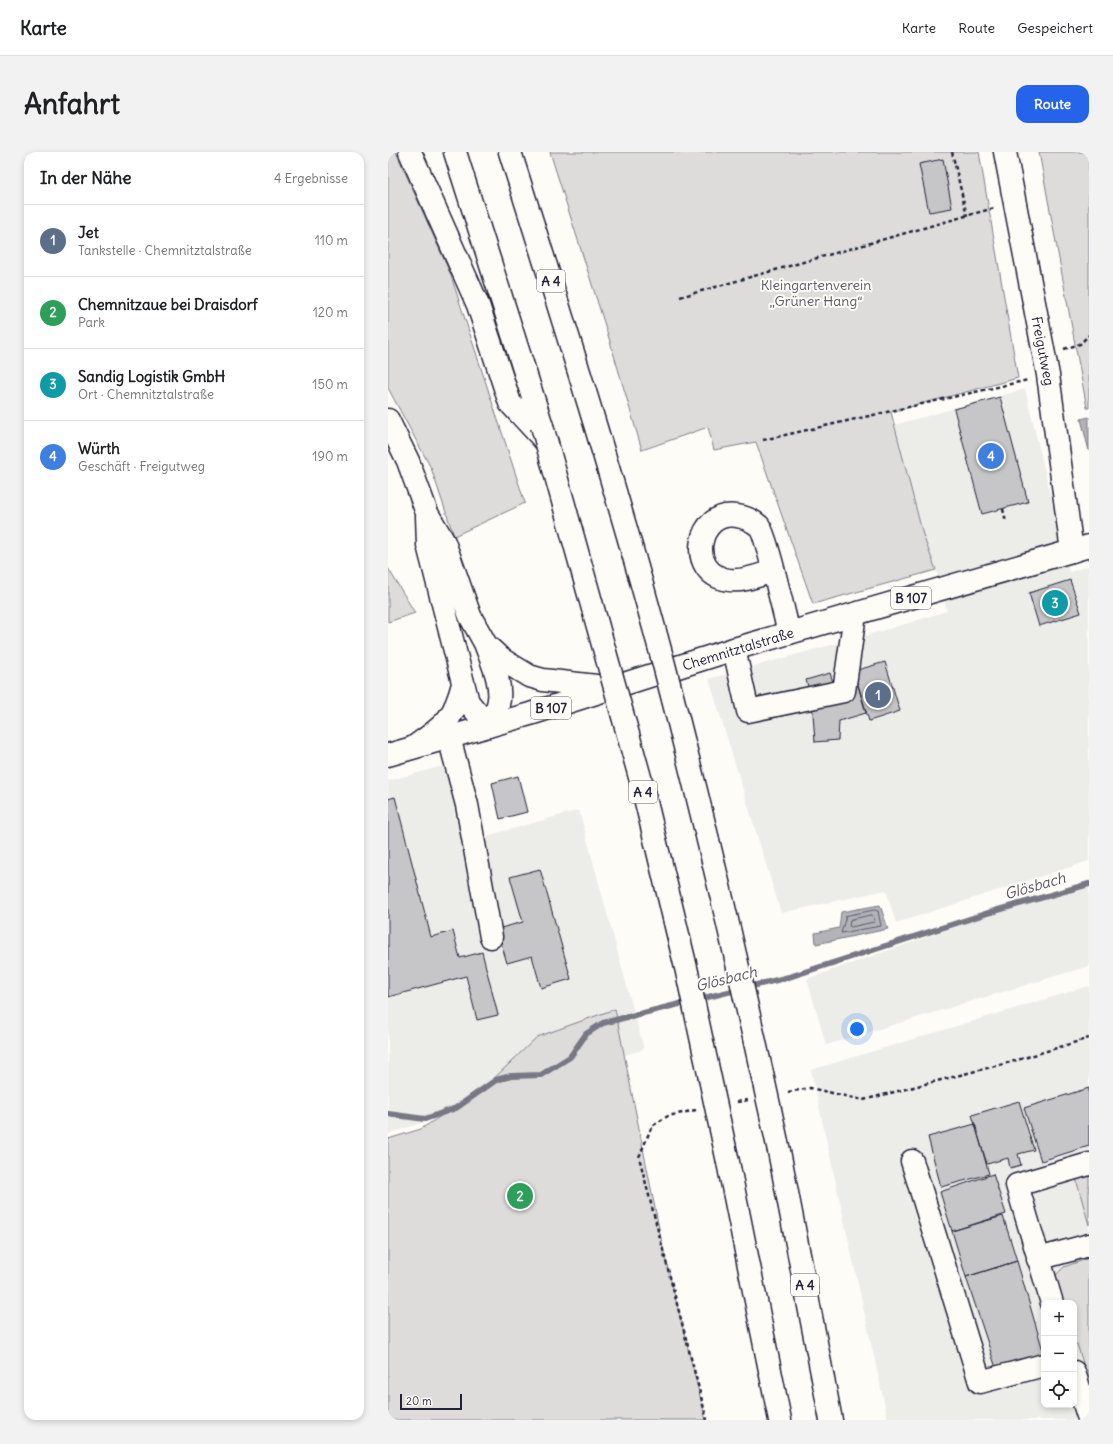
<!DOCTYPE html>
<html lang="de">
<head>
<meta charset="utf-8">
<style>
	body { margin:0; font-family:Delius,sans-serif; background:#f2f2f2; color:#202124 }
	.controls { position:absolute; right:12px; bottom:12px; display:grid; overflow:hidden; border-radius:8px; box-shadow:0 2px 6px #0003 }
	.controls button { width:36px; height:36px; display:grid; place-items:center; padding:0; border:0; border-bottom:1px solid #e0e0e0; background:#fff; color:#202124; font:20px sans-serif }
	.scale { position:absolute; left:12px; bottom:10px; width:62px; box-sizing:border-box; padding-left:4px; border:2px solid #22223b; border-top:0; font-size:11px; line-height:14px; white-space:nowrap; color:#22223b; -webkit-text-stroke:3px #fdfcf7; paint-order:stroke }
	.you { position:absolute; left:469px; top:877px; width:14px; height:14px; margin:-10px; border:3px solid #fff; border-radius:50%; background:#1a73e8; box-shadow:0 0 0 6px #1a73e833 }
	.badge { display:grid; place-items:center; width:26px; height:26px; border-radius:50%; background:#2563eb; color:#fff; font-size:13px; font-weight:700 }
	.pin { position:absolute; translate:-50% -50%; border:2px solid #fff; box-shadow:0 1px 4px #0006 }
	.list { margin:0; padding:0; list-style:none }
	h2 { display:flex; justify-content:space-between; align-items:center; height:52px; margin:0; padding:0 16px; font-size:17px }
	h2 small { font-size:13px; font-weight:400; color:#757577 }
	.list li { display:grid; grid-template-columns:26px 1fr auto; gap:12px; align-items:center; box-sizing:border-box; height:72px; padding:0 16px; border-top:1px solid #e0e0e0 }
	.list b { display:block; font-size:15px; white-space:nowrap }
	.list p { margin:0; font-size:13px; white-space:nowrap; color:#757577 }
	.list em { font-size:13px; font-style:normal; color:#757577 }
	.icon { flex:none; width:22px; height:22px; fill:none; stroke:currentColor; stroke-width:2; stroke-linecap:round; stroke-linejoin:round }
	.map { position:relative; flex:none; width:701px; height:1268px; overflow:hidden; border-radius:12px }
	header { display:flex; align-items:center; gap:24px; box-sizing:border-box; height:56px; padding:0 20px; background:#fff; border-bottom:1px solid #e0e0e0 }
	header strong { font-size:19px }
	nav { display:flex; gap:22px; margin-inline-start:auto; font-size:14px }
	.intro { display:flex; align-items:center; justify-content:space-between; box-sizing:border-box; height:96px; padding:0 24px }
	h1 { margin:0; font-size:28px }
	.button { padding:10px 18px; border-radius:12px; background:#2563eb; color:#fff; font-size:14px; font-weight:700 }
	main { display:flex; gap:24px; padding:0 24px }
	aside { flex:1; background:#fff; border-radius:12px; box-shadow:0 2px 6px #0003 }
	.map>svg:first-child { display:block }
</style>
</head>
<body>
<header>
<strong>Karte</strong>
<nav><a>Karte</a><a>Route</a><a>Gespeichert</a></nav>
</header>
<div class="intro"><h1>Anfahrt</h1><a class="button">Route</a></div>
<main>
<aside>
<h2>In der Nähe<small>4 Ergebnisse</small></h2>
<ul class="list">
<li><span class="badge" style="background:#5c6f8a">1</span><div><b>Jet</b><p>Tankstelle · Chemnitztalstraße</p></div><em>110 m</em></li>
<li><span class="badge" style="background:#2e9e5b">2</span><div><b>Chemnitzaue bei Draisdorf</b><p>Park</p></div><em>120 m</em></li>
<li><span class="badge" style="background:#0f9aa8">3</span><div><b>Sandig Logistik GmbH</b><p>Ort · Chemnitztalstraße</p></div><em>150 m</em></li>
<li><span class="badge" style="background:#3f7fe0">4</span><div><b>Würth</b><p>Geschäft · Freigutweg</p></div><em>190 m</em></li>
</ul>
</aside>
<div class="map">
<svg width="701" height="1268" viewBox="0 0 701 1268">
	<rect width="100%" height="100%" fill="#fdfcf7"/>
	<filter id="ink" filterUnits="userSpaceOnUse"><feTurbulence type="fractalNoise" baseFrequency=".025" numOctaves="2"/><feDisplacementMap in="SourceGraphic" scale="8" xChannelSelector="R" yChannelSelector="G"/><feConvolveMatrix kernelMatrix="1 2 1 2 8 2 1 2 1" color-interpolation-filters="sRGB"/></filter>
	<g filter="url(#ink)">
		<!-- built -->
		<path fill="#ecece9" fill-rule="evenodd" d="M637 237 681 420 701 414V709L508 771 498 738 393 761 321 527 504 476 559 459 548 418 535 383 506 273Z
			M73 609 95 685 191 658 256 897 0 982V629Z
			M701 728V814L438 893 419 827Z
			M701 834V1268H500L423 918ZM656 1151H686V1253H656Z"/>
		<!-- green -->
		<path fill="#dddcdb" stroke="#807f8b" d="M0 0H8L62 121 137 351 66 384 43 316 0 236Z
			M162 0H591L630 226 503 260 535 383 548 418 425 452 368 290 326 298 320 275 254 298 220 183Z
			M651 0H701V256H699Z
			M0 416 27 461 0 470Z
			M227 857 276 1101 318 1268H0V987L33 977 97 935 149 885Z
			M701 1023V1073L688 1027Z
			M701 1106V1230L689 1192H686V1151H673L665 1126 676 1115Z"/>
		<!-- water -->
		<path fill="#b2b2b7" stroke="#787885" d="M701 265V299L693 267Z
			M492 753 500 777 428 792 427 781 451 776 453 760Z"/>
		<g fill="none" stroke-linecap="round" stroke-linejoin="round">
			<!-- shore -->
			<path stroke="#5c5c6d" stroke-width="1" d="M487 758 490 759 493 774 453 781 458 764Z
				M484 763 487 768 486 770 463 775 461 774 462 768Z"/>
			<!-- stream -->
			<path stroke="#787885" stroke-width="6" d="M0 962 37 967 68 956 108 928 123 924 153 923 182 905 198 882 215 871 401 825 603 760 701 732"/>
		</g>
		<!-- building -->
		<path fill="#c6c6c8" stroke="#22223b" d="M555 7 564 56 541 60 531 12Z
			M612 245 640 350 594 362 566 257Z
			M682 428 693 461 651 474 641 441Z
			M497 510 512 559 481 569 466 519Z
			M442 521 446 533 468 527 478 561 451 569 450 588 427 590 424 548 418 528Z
			M130 624 139 660 112 667 104 631Z
			M7 645 43 785 65 779 72 806 94 800 110 863 89 868 78 824 0 845V647Z
			M152 717 183 827 153 836 144 804 119 811 109 777 135 770 122 725Z
			M701 936V994L653 1009 636 956Z
			M631 949 646 998 630 1002 633 1013 622 1016 620 1006 599 1012 584 963Z
			M587 972 601 1022 553 1035 540 985Z
			M605 1022 618 1062 564 1079 552 1040Z
			M615 1064 629 1109 578 1125 564 1079Z
			M629 1109 656 1202 608 1216 578 1125Z"/>
		<g fill="none" stroke-linecap="round" stroke-linejoin="round">
			<defs>
				<path id="minor" d="M617 0 660 223 684 399
					M385 419C372 423 355 430 341 428 297 422 309 357 349 364 357 365 364 368 371 374 378 381 397 466 401 481
					M346 497 360 559 456 539 467 462
					M61 585 79 653 103 785
					M524 1009 592 1230 656 1213
					M650 1107 701 1093
					M664 1151 629 1033 701 1012
					M686 1220 701 1267"/>
				<path id="major" d="M0 603 142 562 346 497 701 394"/>
				<path id="highway" d="M22 0 90 153 122 251 159 291
					M67 0 154 274
					M122 0C175 167 228 335 274 505
					M0 268 20 309 39 361 56 390 82 464 98 493 113 507 141 524 155 528 226 536
					M39 364 40 393 80 550 100 574C103 567 108 560 110 553 115 534 105 512 98 494
					M26 595C56 573 65 570 75 532
					M391 999 443 1268
					M340 1010 392 1268"/>
			</defs>
			<!-- minor casing -->
			<use href="#minor" stroke="#22223b" stroke-width="25"/>
			<!-- major casing -->
			<use href="#major" stroke="#22223b" stroke-width="25"/>
			<!-- highway casing -->
			<use href="#highway" stroke="#22223b" stroke-width="25"/>
			<!-- path -->
			<path stroke="#22223b" stroke-width="2.5" stroke-dasharray="4 3" stroke-linecap="butt" d="M564 0 579 64
				M292 145 606 56
				M676 197 692 192 701 183
				M375 288 640 228
				M615 357 618 370
				M400 940 422 936 475 948 623 910 701 886
				M349 950 360 948
				M308 958 280 964 264 974 251 1005 319 1268"/>
			<!-- minor -->
			<use href="#minor" stroke="#fdfcf7" stroke-width="22"/>
			<!-- major -->
			<use href="#major" stroke="#fdfcf7" stroke-width="22"/>
			<!-- highway -->
			<use href="#highway" stroke="#fdfcf7" stroke-width="22"/>
			<defs>
				<path id="highway-bridge" d="M154 274 253 629 299 820 340 1010
					M274 505C317 669 355 833 391 999"/>
			</defs>
			<!-- highway-bridge casing -->
			<use href="#highway-bridge" stroke="#22223b" stroke-width="25" stroke-linecap="butt"/>
			<!-- highway-bridge -->
			<use href="#highway-bridge" stroke="#fdfcf7" stroke-width="22"/>
		</g>
	</g>
	<g text-anchor="middle" stroke-width="4" stroke-linejoin="round" paint-order="stroke">
		<!-- shield labels -->
		<g fill="#fdfcf7" stroke="#646373" stroke-width="1">
			<rect x="149" y="118" width="28" height="22" rx="3"/>
			<rect x="503" y="435" width="40" height="22" rx="3"/>
			<rect x="143" y="545" width="40" height="22" rx="3"/>
			<rect x="241" y="629" width="28" height="22" rx="3"/>
			<rect x="403" y="1122" width="28" height="22" rx="3"/>
		</g>
		<g font-size="13" font-weight="bold" fill="#22223b">
			<text x="163" y="134">A 4</text>
			<text x="523" y="451">B 107</text>
			<text x="163" y="561">B 107</text>
			<text x="255" y="645">A 4</text>
			<text x="417" y="1138">A 4</text>
		</g>
		<!-- park labels -->
		<g font-size="14" fill="#5a5a6b" stroke="#fdfcf7">
			<text x="428" y="138">Kleingartenverein<tspan x="428" dy="16">„Grüner Hang“</tspan></text>
		</g>
		<!-- street labels -->
		<g font-size="14" fill="#22223b" stroke="#fdfcf7">
			<text transform="translate(655 199) rotate(79)" y="5">Freigutweg</text>
			<text transform="translate(350 497) rotate(-17)" y="5">Chemnitztalstraße</text>
		</g>
		<!-- water labels -->
		<g font-size="15" font-style="italic" fill="#545466" stroke="#fdfcf7">
			<text transform="translate(647 734) rotate(-16)" y="5">Glösbach</text>
			<text transform="translate(338 827) rotate(-14)" y="5">Glösbach</text>
		</g>
	</g>
</svg>
<div class="controls">
<button>+</button>
<button>−</button>
<button><svg class="icon" aria-label="locate" viewBox="0 0 24 24"><circle cx="12" cy="12" r="6"/><path d="M12 2v4M12 18v4M2 12h4M18 12h4"/></svg></button>
</div>
<div class="scale">20 m</div>
<div class="you"></div>
<div class="pin badge" style="left:490px;top:543px;background:#5c6f8a">1</div>
<div class="pin badge" style="left:132px;top:1044px;background:#2e9e5b">2</div>
<div class="pin badge" style="left:667px;top:451px;background:#0f9aa8">3</div>
<div class="pin badge" style="left:603px;top:304px;background:#3f7fe0">4</div>
</div>
</main>
</body>
</html>
